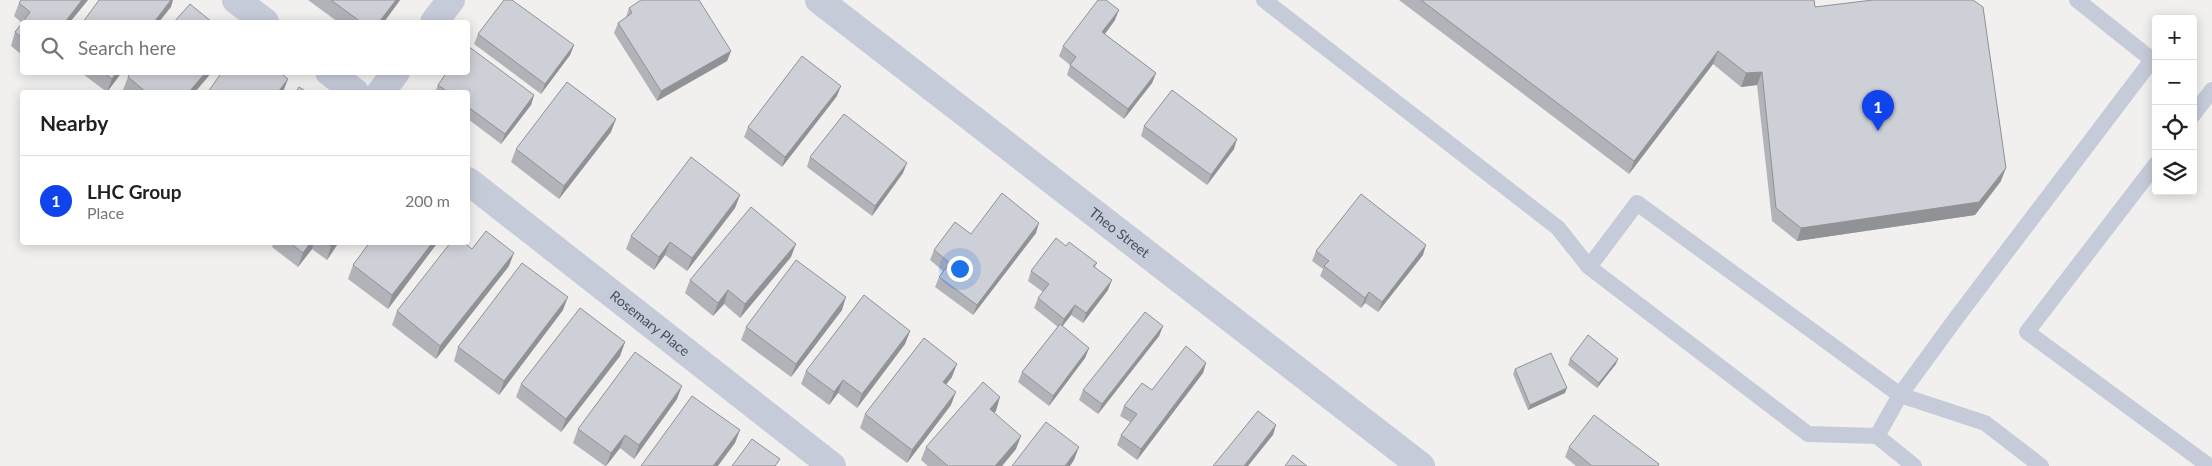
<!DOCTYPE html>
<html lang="en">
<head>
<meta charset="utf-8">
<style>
	body { margin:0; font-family:Lato,sans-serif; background:#f6f6f6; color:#202124 }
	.controls { position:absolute; right:15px; top:15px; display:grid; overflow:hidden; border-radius:5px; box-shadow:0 2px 12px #0003 }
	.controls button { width:45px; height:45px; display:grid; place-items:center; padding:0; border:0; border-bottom:1px solid #e0e0e0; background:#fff; color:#202124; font:25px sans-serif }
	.you { position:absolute; left:959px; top:268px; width:18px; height:18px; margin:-12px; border:4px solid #fff; border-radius:50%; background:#1a73e8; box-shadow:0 0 0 8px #1a73e833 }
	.badge { display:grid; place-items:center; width:32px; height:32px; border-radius:50%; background:#0f43ec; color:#fff; font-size:16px; font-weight:700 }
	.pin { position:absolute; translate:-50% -41px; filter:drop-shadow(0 1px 2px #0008) }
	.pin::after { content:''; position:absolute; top:26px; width:18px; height:15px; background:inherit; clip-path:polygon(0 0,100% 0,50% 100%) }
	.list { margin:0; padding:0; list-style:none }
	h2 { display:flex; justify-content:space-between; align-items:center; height:65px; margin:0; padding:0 20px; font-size:21px }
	h2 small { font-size:16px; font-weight:400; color:#757577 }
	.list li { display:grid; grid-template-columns:32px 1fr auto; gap:15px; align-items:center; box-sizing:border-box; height:90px; padding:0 20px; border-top:1px solid #e0e0e0 }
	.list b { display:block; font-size:19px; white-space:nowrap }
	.list p { margin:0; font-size:16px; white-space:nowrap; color:#757577 }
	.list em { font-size:16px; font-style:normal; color:#757577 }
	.icon { flex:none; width:28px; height:28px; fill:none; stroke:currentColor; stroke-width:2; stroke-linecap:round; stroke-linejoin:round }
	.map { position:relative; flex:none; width:2212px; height:466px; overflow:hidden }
	.search { position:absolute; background:#fff; box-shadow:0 2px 12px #0003; left:20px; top:20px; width:450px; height:55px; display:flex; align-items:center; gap:12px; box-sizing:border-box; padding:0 18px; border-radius:5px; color:#757577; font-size:19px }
	.panel { position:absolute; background:#fff; box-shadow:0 2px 12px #0003; left:20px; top:90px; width:450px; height:155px; border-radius:5px }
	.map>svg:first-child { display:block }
</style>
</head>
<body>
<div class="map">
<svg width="2212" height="466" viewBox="0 0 2212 466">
	<rect width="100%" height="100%" fill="#f2f0ef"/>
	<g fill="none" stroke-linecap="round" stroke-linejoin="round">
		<!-- service -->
		<path stroke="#c5cbd8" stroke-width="16" d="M1264 0 1558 228 1589 267
			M2077 0 2156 63
			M2193 115 2212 90
			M2156 164 2027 332 2209 466
			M1877 436 1900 395 1637 203 1589 267 1808 434 1877 436 1914 466
			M2041 466 1985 423 1900 395 1957 317 2152 60"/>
		<!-- minor -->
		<g stroke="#c5cbd8" stroke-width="28">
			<path d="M236 0 265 22"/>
			<path id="s1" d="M819 0 1421 466"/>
			<path d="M434 22 451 0"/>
			<path d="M329 72 355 92"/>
			<path d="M381 92 396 72"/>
			<path id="s2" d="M468 181 832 466"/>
		</g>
	</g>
	<!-- wall -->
	<path fill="#b1b3b9" d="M88 0 70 22H22V55L11 46 15 32 22 23 14 16 19 3Z
		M308 0H400L384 22H338Z
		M1399 0H1814L1815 7 2001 181 1975 215 1797 241 1772 221 1757 85 1741 87 1713 64 1629 174Z
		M629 8 731 51 727 61 657 101 614 33 618 23 626 17Z
		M1115 20 1105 34 1156 73 1152 83 1124 119 1067 75 1070 65 1059 56 1063 46Z
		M478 34 574 45 570 55 541 94 474 44Z
		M80 72H122L107 92Z
		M131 72H212L195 92H126L123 90 128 77Z
		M438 85 534 95 531 105 501 144 468 119V92H435Z
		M837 96 782 167 744 137 748 127Z
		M1144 126 1234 149 1207 185 1141 136Z
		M611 132 559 199 511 162 516 149Z
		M810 157 903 173 872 216 807 167Z
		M740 195 735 208 687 271 665 255 654 270 626 249 631 236Z
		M1036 233 973 315 935 287 939 277 943 271 930 260 934 250 971 234Z
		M274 242H339L327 260 312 249 298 267 272 247Z
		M370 242H438L388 309 348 279 353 265Z
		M1066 246 1097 263 1095 267 1108 290 1083 323 1071 315 1062 327 1089 348 1085 358 1049 406 1018 382 1022 372 1058 327 1034 308 1038 298 1043 292 1028 281 1031 271Z
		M472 249 509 266 436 359 392 325 397 311Z
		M1316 251 1423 255 1378 312 1365 303 1361 308 1320 276 1323 269 1312 261Z
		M791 257 740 318 724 304 713 316 685 293 690 280Z
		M563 310 499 395 454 361 458 347Z
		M842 310 791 377 741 340 746 327Z
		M1163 326 1159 336 1098 414 1079 400 1083 390Z
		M910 331 905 344 857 408 838 393 829 405 801 384 806 371Z
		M625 342 620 356 561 432 516 397 521 384Z
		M1570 359 1616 364 1597 388 1568 365Z
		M1206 363 1203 373 1137 460 1117 445 1121 435 1130 422 1120 416 1124 406Z
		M1515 369 1565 393 1528 410 1513 374Z
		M952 377 946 384 951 405 907 463 860 428 865 414Z
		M677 399 634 459 620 448 606 466H605L573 443 578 429Z
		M996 411 994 413 1016 449 1002 466H928L921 460 926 447Z
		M1569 447 1659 464 1658 466H1576L1565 457Z"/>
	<!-- shaded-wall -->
	<path fill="#909296" d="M82 0H88L70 22H65Z
		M171 0H173L171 7 159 22H154Z
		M396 0H400L384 22H379Z
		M1119 10 1115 20 1099 42 1102 32Z
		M574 45 570 55 541 94 545 84Z
		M731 51 727 61 657 101 661 91Z
		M1718 51 1713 64 1629 174 1634 161Z
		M117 72H122L107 92 112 79Z
		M206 72H212L195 92H189Z
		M1762 72 1757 85 1741 87 1746 73Z
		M1156 73 1152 83 1124 119 1128 109Z
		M288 79 283 92H278Z
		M841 86 837 96 782 167 785 157Z
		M534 95 531 105 501 144 505 134Z
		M616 119 611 132 559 199 564 186Z
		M1237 139 1234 149 1207 185 1211 175Z
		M907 163 903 173 872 216 875 206Z
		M2006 168 2001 181 1975 215 1797 241 1801 228Z
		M740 195 735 208 687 271 692 258Z
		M1039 223 1036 233 973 315 977 305Z
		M311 242H314L312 249 298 267 303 253Z
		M334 242H339L327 260 331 246Z
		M433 242H438L388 309 392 295Z
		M670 242 665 255 654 270 659 257Z
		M796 244 791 257 740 318 745 304Z
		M1426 245 1423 255 1378 312 1382 302Z
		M514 253 509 266 436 359 440 346Z
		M1112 280 1108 290 1083 323 1086 313Z
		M728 290 724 304 713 316 718 303Z
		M1369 292 1365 303 1361 308 1365 298Z
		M568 297 563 310 499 395 504 381Z
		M846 297 842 310 791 377 796 364Z
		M1075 305 1071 315 1060 329 1064 319Z
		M1163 326 1159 336 1098 414 1102 404Z
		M910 331 905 344 857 408 862 394Z
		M625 342 620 356 561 432 566 419Z
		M1089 348 1085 358 1049 406 1053 396Z
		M1618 359 1616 364 1597 388 1599 383Z
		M1206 363 1203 373 1137 460 1141 449Z
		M957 364 952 377 938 395 943 382Z
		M843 380 838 393 829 405 834 392Z
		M682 386 677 399 634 459 639 445Z
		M1567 388 1565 393 1528 410 1530 405Z
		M956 392 951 405 907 463 912 450Z
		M1000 397 996 411 985 423 990 409Z
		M1276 425 1273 435 1248 466H1244Z
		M740 430 735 443 718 466H713Z
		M625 435 620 448 606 466 611 453Z
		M1021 436 1016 449 1002 466H995Z
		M1079 447 1074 460 1070 466H1065Z"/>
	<!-- building -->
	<path fill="#ced0d7" stroke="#909296" d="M21 0H82L65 22H23L30 12 19 3Z
		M99 0H171L154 22H83Z
		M331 0H396L379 22H361Z
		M504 0H512L574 45 545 84 478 34Z
		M641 0H699L731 51 661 91 618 23 632 13 629 8Z
		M1098 0H1106L1119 10 1102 32 1156 73 1128 109 1070 65 1076 57 1063 46Z
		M1421 0H1814L1815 7 1873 0H1973L1983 7 2006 168 1979 202 1801 228 1776 208 1762 72 1746 73 1718 51 1634 161Z
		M190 4 212 22H174Z
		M22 23V38L15 32Z
		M468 46 534 95 505 134 468 107V92H448L438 85 447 72H468Z
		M802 56 841 86 785 157 748 127Z
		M103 72H117L112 79Z
		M131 72H206L189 92H146L128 77Z
		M222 72H279L288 79 278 92H208Z
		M567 82 616 119 564 186 516 149Z
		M299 87 307 92H296Z
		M1172 90 1237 139 1211 175 1144 126Z
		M844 114 907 163 875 206 810 157Z
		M691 157 740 195 692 258 670 242 659 257 631 236Z
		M1002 193 1039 223 977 305 939 277 950 263 934 250 955 222 971 234Z
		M1361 194 1426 245 1382 302 1369 292 1365 298 1324 266 1329 261 1316 251Z
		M751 207 796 244 745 304 728 290 718 303 690 280Z
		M486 231 514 253 440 346 397 311 451 242H463L472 249Z
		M1056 238 1066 246 1069 242 1097 263 1093 266 1112 280 1086 313 1075 305 1064 319 1038 298 1049 284 1031 271Z
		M289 242H311L303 253Z
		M326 242H334L331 246Z
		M370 242H433L392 295 353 265Z
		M796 260 846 297 796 364 746 327Z
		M522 263 568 297 504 381 458 347Z
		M864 295 910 331 862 394 843 380 834 392 806 371Z
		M580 308 625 342 566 419 521 384Z
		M1145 312 1163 326 1102 404 1083 390Z
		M1060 324 1089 348 1053 396 1022 372Z
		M1588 335 1618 359 1599 383 1570 359Z
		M924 338 957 364 943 382 956 392 912 450 865 414Z
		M1186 346 1206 363 1141 449 1121 435 1137 414 1124 406 1142 383 1152 390Z
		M635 352 682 386 639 445 625 435 611 453 578 429Z
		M1551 353 1567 388 1530 405 1515 369Z
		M983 382 1000 397 990 409 1021 436 995 466H948L926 447Z
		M692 396 740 430 713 466H641Z
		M1258 411 1276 425 1244 466H1213Z
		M1594 415 1659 464 1658 466H1592L1569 447Z
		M1046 422 1079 447 1065 466H1012Z
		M752 439 780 459 775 466H732Z
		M1293 455 1307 466H1285Z"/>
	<g text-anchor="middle" stroke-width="4" stroke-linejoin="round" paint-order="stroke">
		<!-- street labels -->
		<g font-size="14" fill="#464e5e" stroke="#fff">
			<text dy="5" stroke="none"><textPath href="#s1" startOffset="380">Theo Street</textPath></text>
			<text dy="5" stroke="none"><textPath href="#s2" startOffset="231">Rosemary Place</textPath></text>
		</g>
	</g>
</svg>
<div class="controls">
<button>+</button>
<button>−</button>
<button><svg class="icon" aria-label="locate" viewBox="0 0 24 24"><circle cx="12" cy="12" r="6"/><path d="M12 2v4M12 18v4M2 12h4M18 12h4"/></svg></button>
<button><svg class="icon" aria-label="layers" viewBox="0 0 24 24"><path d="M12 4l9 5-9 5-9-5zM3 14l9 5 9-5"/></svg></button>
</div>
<div class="you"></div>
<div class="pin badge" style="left:1878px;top:131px">1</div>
<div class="search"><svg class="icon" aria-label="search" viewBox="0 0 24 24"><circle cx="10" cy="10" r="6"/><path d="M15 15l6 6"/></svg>Search here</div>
<section class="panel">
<h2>Nearby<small></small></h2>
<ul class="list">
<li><span class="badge">1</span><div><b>LHC Group</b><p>Place</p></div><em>200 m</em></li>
</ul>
</section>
</div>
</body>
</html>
